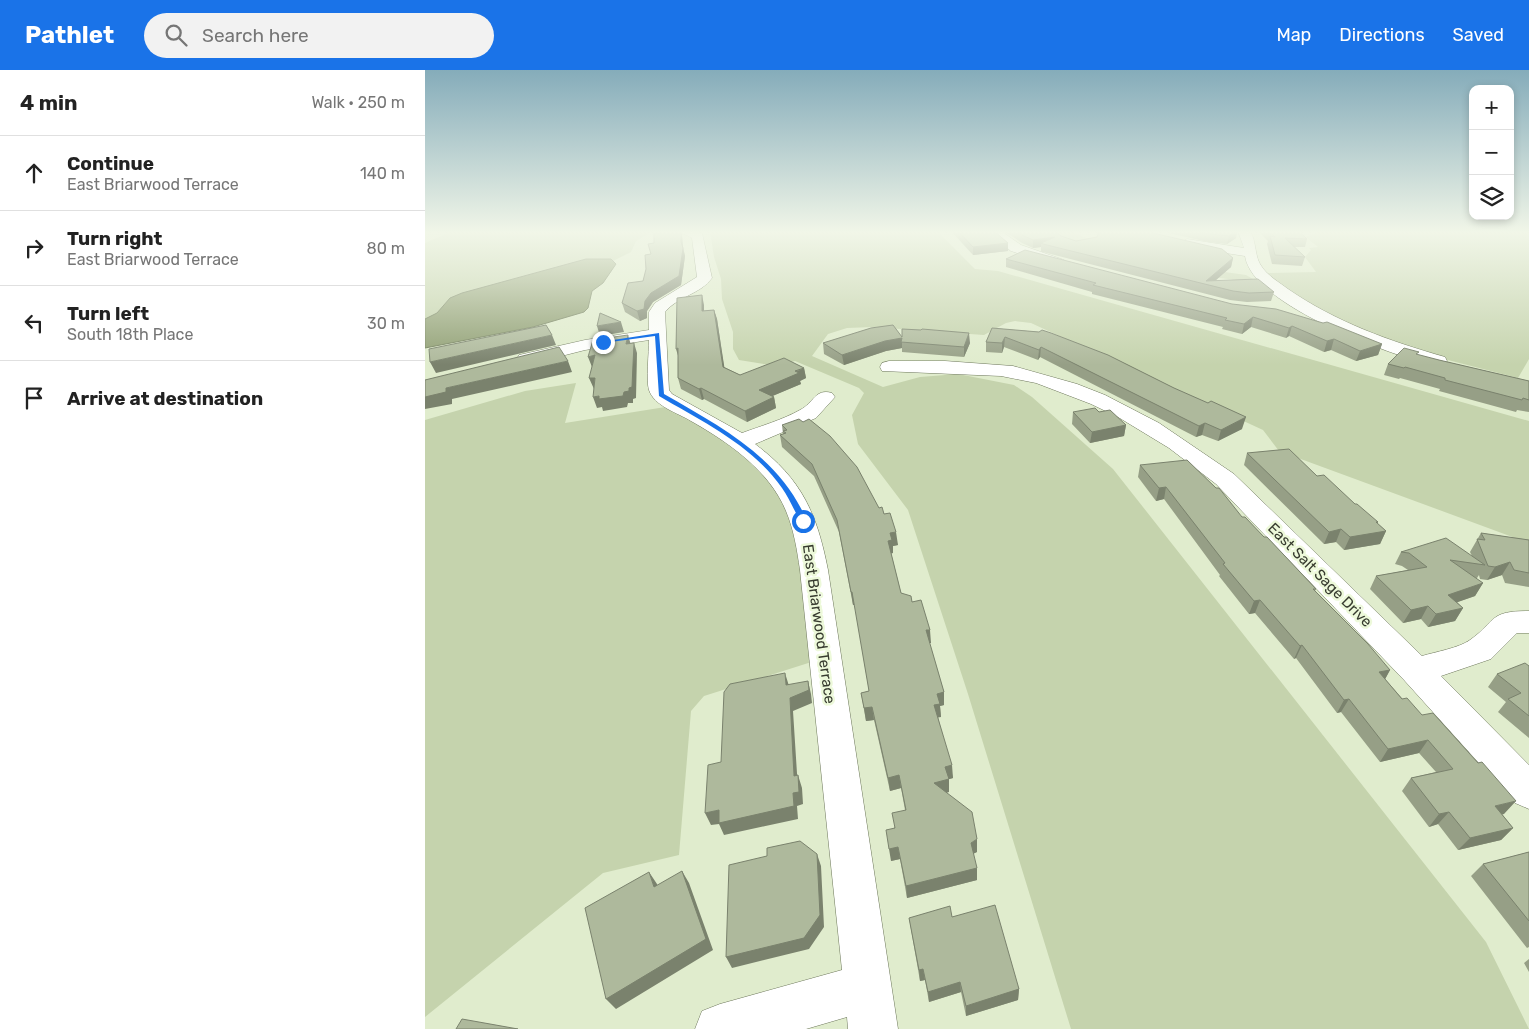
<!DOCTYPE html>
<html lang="en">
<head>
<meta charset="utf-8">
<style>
	body { margin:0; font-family:Rubik,sans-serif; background:#f2f2f2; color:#222 }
	.controls { position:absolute; right:15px; top:15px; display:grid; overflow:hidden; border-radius:10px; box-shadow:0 2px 8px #0003 }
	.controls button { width:45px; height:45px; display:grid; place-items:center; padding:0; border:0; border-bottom:1px solid #e0e0e0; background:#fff; color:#222; font:25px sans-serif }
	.stop { position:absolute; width:15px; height:15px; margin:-11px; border:4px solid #1a73e8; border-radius:50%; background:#fff }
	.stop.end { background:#1a73e8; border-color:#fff; box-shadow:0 1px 5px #0008 }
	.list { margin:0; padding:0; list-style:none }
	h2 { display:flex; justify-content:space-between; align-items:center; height:65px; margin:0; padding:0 20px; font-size:21px }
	h2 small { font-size:16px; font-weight:400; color:#767676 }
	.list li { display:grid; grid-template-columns:32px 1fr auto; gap:15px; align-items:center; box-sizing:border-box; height:75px; padding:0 20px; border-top:1px solid #e0e0e0 }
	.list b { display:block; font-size:19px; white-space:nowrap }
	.list p { margin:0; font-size:16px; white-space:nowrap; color:#767676 }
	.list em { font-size:16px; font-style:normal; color:#767676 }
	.icon { flex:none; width:28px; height:28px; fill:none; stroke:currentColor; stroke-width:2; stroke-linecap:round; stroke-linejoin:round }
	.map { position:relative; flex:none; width:1104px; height:959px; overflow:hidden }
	header { display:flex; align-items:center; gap:30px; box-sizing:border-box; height:70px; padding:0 25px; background:#1a73e8; color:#fff }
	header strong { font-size:24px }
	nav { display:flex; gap:28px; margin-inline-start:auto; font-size:18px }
	.search { width:350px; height:45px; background:#f2f2f2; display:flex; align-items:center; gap:12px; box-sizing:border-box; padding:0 18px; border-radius:28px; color:#767676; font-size:19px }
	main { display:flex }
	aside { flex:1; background:#fff }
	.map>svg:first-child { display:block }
</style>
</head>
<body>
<header>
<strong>Pathlet</strong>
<div class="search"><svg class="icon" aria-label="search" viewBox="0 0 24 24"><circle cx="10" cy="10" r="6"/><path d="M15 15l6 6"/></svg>Search here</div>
<nav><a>Map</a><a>Directions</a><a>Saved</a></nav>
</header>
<main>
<aside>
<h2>4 min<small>Walk · 250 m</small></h2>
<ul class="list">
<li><svg class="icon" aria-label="ahead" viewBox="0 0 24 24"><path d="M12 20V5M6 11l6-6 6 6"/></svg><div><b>Continue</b><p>East Briarwood Terrace</p></div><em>140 m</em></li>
<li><svg class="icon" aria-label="right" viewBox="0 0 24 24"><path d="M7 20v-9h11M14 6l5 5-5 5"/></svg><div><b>Turn right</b><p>East Briarwood Terrace</p></div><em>80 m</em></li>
<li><svg class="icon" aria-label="left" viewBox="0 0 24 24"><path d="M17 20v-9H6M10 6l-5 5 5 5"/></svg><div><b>Turn left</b><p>South 18th Place</p></div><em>30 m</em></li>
<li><svg class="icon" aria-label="arrive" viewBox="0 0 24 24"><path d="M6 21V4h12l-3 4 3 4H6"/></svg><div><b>Arrive at destination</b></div></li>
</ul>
</aside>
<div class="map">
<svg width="1104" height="959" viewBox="0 0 1104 959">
	<rect width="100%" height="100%" fill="#e0eccd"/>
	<!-- green -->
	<path fill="#c5d3ad" d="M28 161H228L211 171 206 182 188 191 190 196 178 213 167 221 163 238 159 242 108 257 0 278V173Z
		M285 161H512L550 199 573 201 1104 351V473L854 381 838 360 606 253 590 251 581 253 559 265 448 257 422 258 403 264 387 286 458 317 495 307 533 304 589 315 607 327 688 399 1061 872 1104 959H646L543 624 483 440 433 374 427 345 439 323 434 318 370 291 352 296 314 290 308 279V262L297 229 296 209 289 187Z
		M624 161H646L670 172 793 201 821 205 828 209C803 212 780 205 756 200 711 191 667 180 624 161Z
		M894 161H1104V289L1093 308 1019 289 930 259 866 222 842 203 891 202 880 187 886 180 884 178 893 177 881 167Z
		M151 313 140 353 253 335 359 415 399 588 279 626 266 641 254 785 178 803 0 947V350L100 321Z"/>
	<!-- water -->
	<path fill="#909f74" stroke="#75815f" d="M161 189H186L191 194 178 213 167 221 163 238 159 242 108 257 0 278V249L12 243 25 228 37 223Z"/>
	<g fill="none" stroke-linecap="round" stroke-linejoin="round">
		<defs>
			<path id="minor" d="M253 161H271L277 163 287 208C276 224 253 226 240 242L244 320 247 324 317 363C336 356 357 350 375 340 389 333 390 318 407 323L410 327 391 348 330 374C377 409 392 444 403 500L473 959H423L422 947 381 959H270L277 941 295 934 417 900 375 500C372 480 369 460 361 441 344 400 303 372 266 351 253 343 229 336 224 320 221 311 224 282 224 270L160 280 101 295 94 293 92 289 94 285 160 270 224 260V242L230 233 272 207 267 168Z
				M562 161H576L596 175 639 190 641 193 634 197 586 181Z
				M813 161H825C832 172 829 187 837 197 842 205 855 213 863 219 911 252 964 271 1020 287L1022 291 1020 295 1013 297C969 286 827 236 820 186L762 177 755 173 762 169 819 178Z
				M464 291H520L588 296 652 314 680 325 734 353 809 404 997 586C1010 582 1034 578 1045 570 1073 550 1063 541 1104 541V563H1092L1066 589 1016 606 1104 695V739L1090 733 979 610 791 414 744 378 693 347 666 334 611 313 576 306 457 301 455 297 457 293Z"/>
		</defs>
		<!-- minor casing -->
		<use href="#minor" stroke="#6d775b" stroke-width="1"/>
		<!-- minor -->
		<use href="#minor" fill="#fff" fill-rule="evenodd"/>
	</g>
	<!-- wall -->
	<path fill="#969f86" d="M236 161H256L257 165 258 177 260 186 256 215 228 232 222 241V248L215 251 200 242 197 233 218 211 234 163Z
		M526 161H569L583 173V181L548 185Z
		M579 161H630L636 166 651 171 672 167 674 161H730L728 162 808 188 806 197 790 211 849 222 846 231 822 232 805 230 618 182H616V177L608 178 597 173Z
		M735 161H812L811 168 802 174 783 172Z
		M833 161H874L882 169 880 177H868L880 187 877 196 847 194 842 174 843 171Z
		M581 189 957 274 953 285 931 291 906 280 899 282 864 266 861 268 826 257 817 264 797 259 798 257 667 224V222L581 197Z
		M279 235V241L289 240 292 249 299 297 315 305 379 298 381 308 375 311 376 314 347 326 349 327 351 338 322 352 279 329 277 330 256 319 253 308Z
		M567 258 614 262 817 359 793 371 777 365 771 367 615 287 613 290 579 277 577 283 561 282V272Z
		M477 267 545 273 539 287 477 282V278L461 281 419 295 399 284 398 273Z
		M992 285 1014 290 1104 311V342L1092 340 1091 342 1014 321 1015 319 975 308 974 309 959 305 963 294Z
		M648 342H674L701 355 699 366 665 373 647 354Z
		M357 355 454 438 459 444 473 475 468 476V483H466L476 523 487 532 506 573H504L519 622V635L515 636 516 647H513L528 708 524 709V722H522L552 782 548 783 552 810 482 828 475 789 466 791 469 758 480 740 476 718 465 721 449 650 441 651 436 623 444 621 430 535H428L414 462 389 406 357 377 355 365 358 364Z
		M822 383 930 434 961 461 955 474 919 480 911 472 899 474 819 395Z
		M715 395 817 447 839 467 891 519 890 521 965 600 960 609 1079 744H1077L1088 758 1076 770 1033 780 1013 754 1004 757 977 721 986 708 1011 702 994 683 955 692 916 642 912 643 871 588 869 589 830 543 824 544 794 506 795 505 739 429 731 431 713 407Z
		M1056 463 1104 470V517L1080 513 1077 505 1062 510 1055 509 1054 505 1052 508H1050L1058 513 1050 526 1032 532 1038 538 1030 551 1003 557 996 549 978 553 945 519 951 506 983 500 977 496 970 494 976 482 1047 486 1045 482Z
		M1104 596V668L1073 642 1081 632 1063 617 1072 604Z
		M1104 782V877L1102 878 1046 806 1058 794Z
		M527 847 594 919 593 930 541 946 536 922 504 932 500 910 495 911 484 848Z
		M1104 889V902L1099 893Z"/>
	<!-- shaded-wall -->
	<path fill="#7a826d" d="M256 161 257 165 258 179V178L260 186 256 215 228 232 222 241V248L215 251 212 241 220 231 256 172Z
		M811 161H812L811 168 802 174 804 166Z
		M630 167 616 173V177L608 178V170Z
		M583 173V181L548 185V177Z
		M808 188 806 197 785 215 781 211Z
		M277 225 279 235V251L277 241Z
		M289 240 292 249 301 308 298 297Z
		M828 247 826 257 817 264 819 254Z
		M196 252 199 262 175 266 172 256Z
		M867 256 864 266 861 268 864 258Z
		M544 263 545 273 539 287V277Z
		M127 265 131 275 11 303 5 292Z
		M203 265 206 275 201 274Z
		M580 267 579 277 577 283V273Z
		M477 268V278L461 281 419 295 417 285 460 271Z
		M909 269 906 280 899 282 902 271Z
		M209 273 212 283 211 328 208 329V333H203L202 337 178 341 177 337 172 338 168 327 199 322Z
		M957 274 953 285 931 291 935 281Z
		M616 277 615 287 613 290 614 280Z
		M253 278 254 289 251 279Z
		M170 285 167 297 163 287Z
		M143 291 147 302 27 329V334L0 339V327L21 318Z
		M379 298 381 308 375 311 376 314 336 331 334 320Z
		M164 308H170L169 319Z
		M276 318 279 329 277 330 274 319Z
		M349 327 351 338 322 352 320 341Z
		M821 347 817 359 793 371 796 360Z
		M780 353 777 365 771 367 774 356Z
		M701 355 699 366 665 373 667 362Z
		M741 417 739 429 731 431 734 418Z
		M951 452H953L948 463 961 461 955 474 919 480 925 467Z
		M916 459 911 472 899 474 904 462Z
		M471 462 473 475 468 476V483L465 484 463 471 465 463Z
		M1085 492 1077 505 1062 510 1070 497Z
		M1058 513 1050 526 1016 538 1023 525Z
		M426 522H427L430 535H428Z
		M835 530 830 543 824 544 829 531Z
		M1003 536 996 549 978 553 986 540Z
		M1038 538 1030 551 1003 557 1011 544Z
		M501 560H505L506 573H502Z
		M877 575 871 588 869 589 875 576Z
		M965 600 958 613 954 602Z
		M360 603 364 616 383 611 386 624 387 633 368 641 373 719 369 706Z
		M519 622V635L515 636 516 647 510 648 509 635 512 624Z
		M924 629 916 642 912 643 919 630Z
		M447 637 449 650 441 651 439 638Z
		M1003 670 994 683 955 692 963 679Z
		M527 695 528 708 521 710 520 697Z
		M373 705 377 718 378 734 372 736 373 749 299 765 294 754 286 755 280 743 368 723Z
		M474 705 476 718 465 721 463 708Z
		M524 709V722L510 726 509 713Z
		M1091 731 1079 744 1059 749 1070 736Z
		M1024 742 1013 754 1004 757 1014 744Z
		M1088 758 1076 770 1033 780 1045 768Z
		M552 769V782L546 785V773Z
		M473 777 475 789 466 791 464 779Z
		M392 784 396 796 399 857 384 879 307 898 301 887Z
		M552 798V810L482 828 481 816Z
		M257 801 264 813 288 880 191 939 181 929Z
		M224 802 232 814 237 829 229 817Z
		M498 899 500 910 495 911 494 900Z
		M535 912 536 922 504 932 503 922Z
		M594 919 593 930 541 946V936Z"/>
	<!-- building -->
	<path fill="#aeb99c" stroke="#7a826d" d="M236 161H256V172L258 178 254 206 226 223 220 231 219 239 212 241 197 233 203 213 218 211 221 199 220 185 226 184 223 174 229 173V163H234Z
		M533 161H569L583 173 548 177Z
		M591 161H630L636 166 651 171 672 167 674 161H726L728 163 797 179 808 188 781 211 833 209 849 222 824 223 808 221 618 174 616 173 630 167 608 170 597 165Z
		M772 161H811L804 166 785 164Z
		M844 161H874L882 169 860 168 880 187 850 185 845 166 850 167Z
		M600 180 807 234 851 239 898 253 902 252 957 274 935 281 909 269 902 271 867 256 864 258 828 247 819 254 800 250 802 248 668 215 671 213 581 189Z
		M277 225V241L289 240 298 297 315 305 359 288 379 298 370 301 374 303 334 320 349 327 320 341 276 318 274 319 253 308V278L251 279 252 228Z
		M175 243 196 252 172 256Z
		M121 255 127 265 5 292 4 279Z
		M468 255 477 267V259L496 260 497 259 544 263 539 277 476 272 477 268 460 271 417 285 398 273 446 258Z
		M567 258 614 262 617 260 626 263 683 285 749 318 783 333 786 331 821 347 796 360 780 353 774 356 616 277 614 280 580 267 577 273 561 272Z
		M203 265 201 274 209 273 207 317 204 318V321L199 322 198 326 174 329V326L168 327 170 308H164L170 285 163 287 168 270Z
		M134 277 143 291 21 318V322L0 327V310Z
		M979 278 994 282 991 284 1014 290 1104 311V330L1098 328 1097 330 1020 310V308L980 297 979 298 963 294Z
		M670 338 674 342 685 340 701 355 667 362 648 342Z
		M374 349 378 352 384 349 405 366 432 397 454 438 457 437 459 444 465 443 471 462 465 463 467 470 463 471 476 523 486 526 487 532 496 530 505 560H501L519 622 512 624 515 634 509 635 527 695 520 697 524 709 509 713 547 742 552 769 546 773 552 798 481 816 473 777 464 779 461 760 470 758 467 743 481 740 474 705 463 708 447 637 439 638 436 623 444 621 427 522H426L412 450 387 394 355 365 361 363 358 361 362 360 357 355Z
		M864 379 892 406 899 405 930 434H932L953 452H951L961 461 925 467 916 459 904 462 822 383Z
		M762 390 791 418H794L817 447H820L839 467H842L891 519H888L943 574 965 600 954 602 977 629 982 628 997 645 1008 643 1053 693 1057 692 1091 731 1070 736 1088 758 1045 768 1024 742 1014 744 986 708 1028 699 1003 670 963 679 924 629 919 630 877 575 875 576 835 530 829 531 798 494 800 493 741 417 734 418 715 395Z
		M1056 463 1104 470V503L1089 500 1085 492 1070 497 1063 496 1052 469 1060 470Z
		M1021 468 1060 495 1025 490 1058 513 1023 525 1038 538 1011 544 1003 536 986 540 951 506 1002 497 984 483 976 482Z
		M1100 593 1104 596V646L1083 629 1096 623 1072 604Z
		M360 603 361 615 383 611 384 620 365 628 369 706 373 705 374 722 368 723 369 736 294 753V740L280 743 283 695 296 692 299 622 305 614Z
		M375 771 392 784 395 845 379 868 301 887 304 795 342 786V778Z
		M1104 782V851L1058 794Z
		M257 801 281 869 181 929 160 838 224 802 229 817Z
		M570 835 594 919 541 936 535 912 503 922 498 899 494 900 484 848 525 836 527 847Z
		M37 949 93 959H31Z"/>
	<!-- sky -->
	<linearGradient id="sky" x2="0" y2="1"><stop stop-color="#85acba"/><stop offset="0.55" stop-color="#f1f6e8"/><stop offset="1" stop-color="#f1f6e8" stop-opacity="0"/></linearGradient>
	<rect width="1104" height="295" fill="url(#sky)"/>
	<!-- route -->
	<path fill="#1a73e8" d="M234 263 239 324C296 357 355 387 382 451L381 452H376C369 441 365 429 357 418 327 375 278 352 234 326L230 266 178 273 175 272Z"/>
	<g text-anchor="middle" stroke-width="5" stroke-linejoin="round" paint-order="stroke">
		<!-- street labels -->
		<g font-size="15" fill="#373b2f" stroke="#edf9da">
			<text transform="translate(895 505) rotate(45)" y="5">East Salt Sage Drive</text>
			<text transform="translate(394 554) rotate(82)" y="5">East Briarwood Terrace</text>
		</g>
	</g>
</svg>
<div class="controls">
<button>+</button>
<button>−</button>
<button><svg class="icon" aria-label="layers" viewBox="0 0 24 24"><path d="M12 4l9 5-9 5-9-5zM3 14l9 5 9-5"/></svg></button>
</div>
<div class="stop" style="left:378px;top:451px"></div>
<div class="stop end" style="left:178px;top:272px"></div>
</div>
</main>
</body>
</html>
